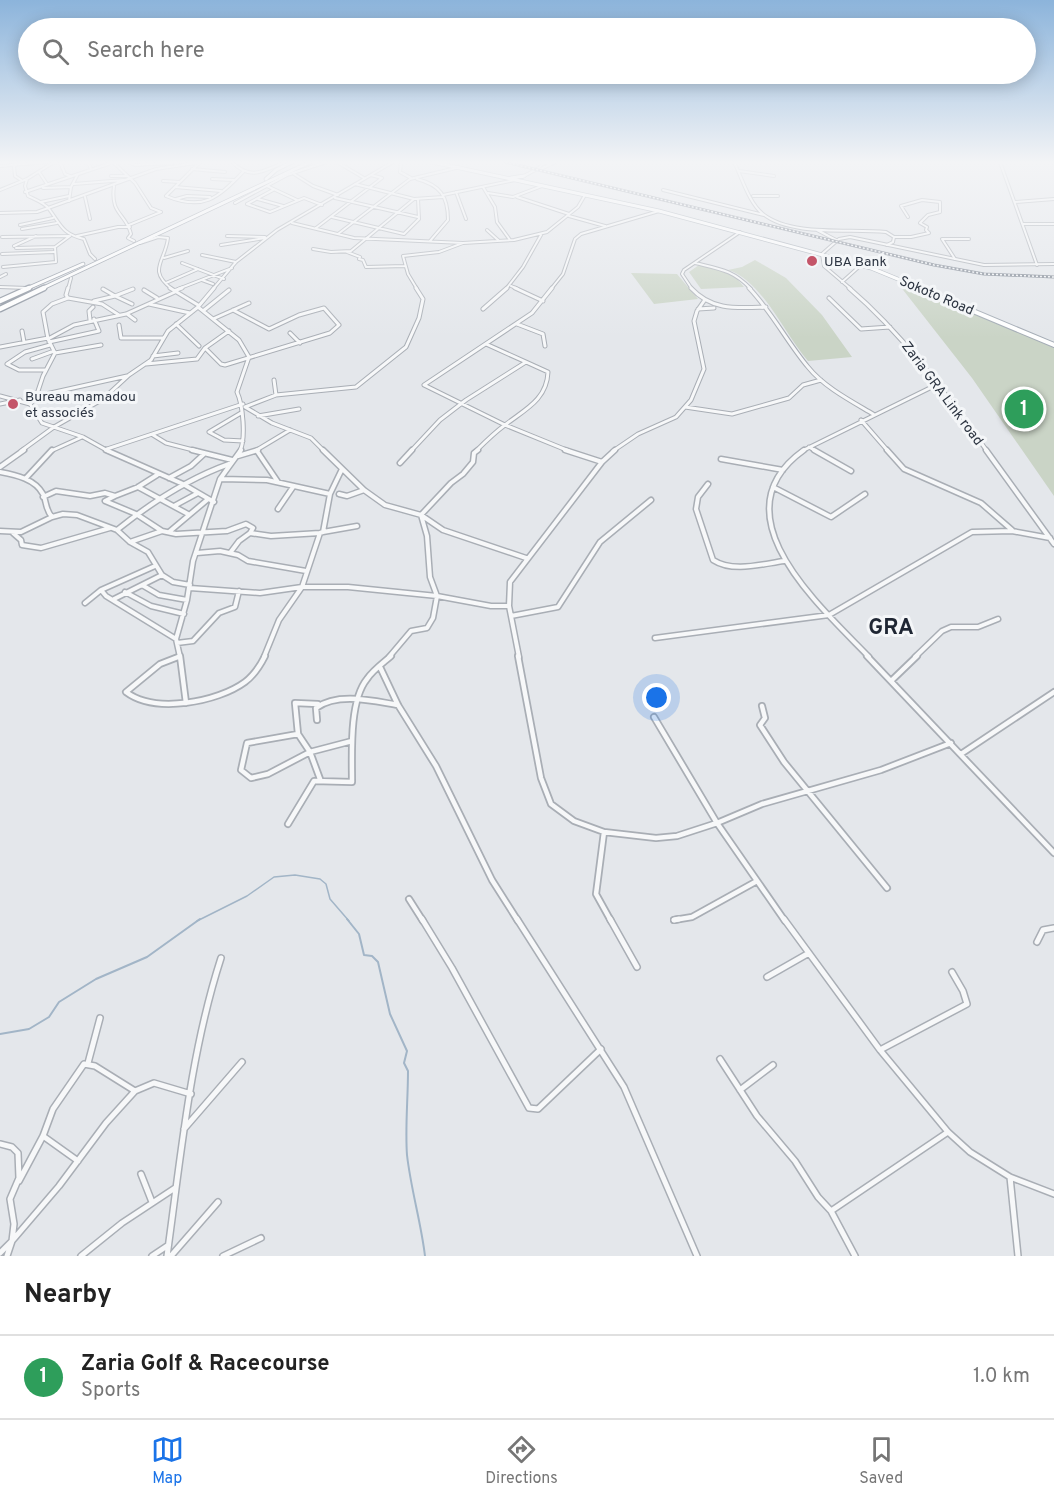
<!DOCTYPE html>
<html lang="en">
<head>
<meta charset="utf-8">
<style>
	body { margin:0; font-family:Overpass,sans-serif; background:#f2f2f2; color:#222 }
	.you { position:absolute; left:657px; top:698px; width:21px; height:21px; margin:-15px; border:4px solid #fff; border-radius:50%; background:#1a73e8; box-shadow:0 0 0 9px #1a73e833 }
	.badge { display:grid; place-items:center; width:39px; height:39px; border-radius:50%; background:#1a73e8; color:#fff; font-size:20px; font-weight:700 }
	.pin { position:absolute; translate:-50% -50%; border:3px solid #fff; box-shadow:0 2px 6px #0006 }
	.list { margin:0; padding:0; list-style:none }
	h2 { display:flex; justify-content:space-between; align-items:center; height:78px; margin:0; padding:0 24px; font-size:26px }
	h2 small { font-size:20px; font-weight:400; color:#767676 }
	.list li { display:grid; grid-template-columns:39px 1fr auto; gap:18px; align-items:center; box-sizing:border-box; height:84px; padding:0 24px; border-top:2px solid #e0e0e0 }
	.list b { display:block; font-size:22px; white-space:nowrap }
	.list p { margin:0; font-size:20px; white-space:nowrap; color:#767676 }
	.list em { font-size:20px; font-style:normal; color:#767676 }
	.icon { flex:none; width:33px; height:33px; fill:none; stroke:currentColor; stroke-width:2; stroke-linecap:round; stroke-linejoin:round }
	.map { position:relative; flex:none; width:1054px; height:1256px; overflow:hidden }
	.search { position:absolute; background:#fff; box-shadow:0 3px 15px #0003; left:18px; right:18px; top:18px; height:66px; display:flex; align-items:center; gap:15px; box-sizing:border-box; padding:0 21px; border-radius:33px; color:#767676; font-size:22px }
	.sheet { height:162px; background:#fff }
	nav { display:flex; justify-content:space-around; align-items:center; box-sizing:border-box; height:84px; border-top:2px solid #e0e0e0; background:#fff; font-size:16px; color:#767676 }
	nav a { display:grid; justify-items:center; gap:3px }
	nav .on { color:#1a73e8 }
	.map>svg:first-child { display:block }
</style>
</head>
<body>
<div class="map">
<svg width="1054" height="1256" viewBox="0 0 1054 1256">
	<rect width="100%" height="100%" fill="#e4e7eb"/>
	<!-- green -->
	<path fill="#cad4c6" d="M755 260 786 278 822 315 852 357 808 361C785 335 762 280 728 270L742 267Z
		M699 265 733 274 744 287 701 289 689 272Z
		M631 273 677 274 698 299 654 304Z
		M907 283 1054 348V496L972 378 900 286Z"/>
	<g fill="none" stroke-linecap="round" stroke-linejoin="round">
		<!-- stream-far1 -->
		<path stroke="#a2b5c7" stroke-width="1.5" d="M197 921 247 896 274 877 295 875 320 879 326 884 330 899 349 921"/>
		<!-- stream -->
		<path stroke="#a2b5c7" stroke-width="2" d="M347 919 359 934 364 955 372 956 378 962 390 1014 407 1051 404 1063 408 1071C408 1099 405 1128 407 1155 411 1190 421 1222 425 1256
			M0 1034 29 1029 49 1017 59 1002 96 979 147 957 200 919"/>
		<defs>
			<path id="minor-far4" d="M60 162 65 174 70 176
				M88 162 91 169
				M113 162 135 183 151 208 161 212
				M127 162 135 165 172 163
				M232 162C251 181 263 171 285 162
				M337 162 364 178
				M401 162 400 172 411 178
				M734 162C742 178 749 203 763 214 792 237 851 228 886 232L894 237 893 242 887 245
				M1000 162 1037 265
				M199 163 166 196C203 211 217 199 243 172
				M0 166 47 162
				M14 166 15 176 21 180
				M192 169 225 172
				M541 169 555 162
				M739 171 774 176
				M39 172 47 184
				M294 174 313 186 338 195
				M111 176H127
				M522 177 539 168 543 163 550 162
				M27 179 25 186 28 196C34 199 45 203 49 209 61 225 62 234 84 239L90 254 95 259
				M212 179 234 180
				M417 179C440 185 448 196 448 220L430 241
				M163 181 180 182
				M74 184 124 180
				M355 184 414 199 443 197
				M114 186C110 215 126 213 131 234L128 238 134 241
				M267 186 297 200
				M175 187 221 191
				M483 187 495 207 497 222 510 240
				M43 188 71 187
				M0 190 27 179 54 162
				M663 190 764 215
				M25 192 114 162
				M456 192 466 219
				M488 193 513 197 542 186
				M443 195 515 180
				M753 196H778
				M85 197 90 219
				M517 197 569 214
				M335 198 418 217
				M176 199 187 196 210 197
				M258 199 283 206
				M69 201 71 187 78 174
				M41 202 69 196
				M1015 202 1054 199
				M235 203 287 175 326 162
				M247 204 270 212 304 198 322 205
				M247 204 273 190
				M0 213 37 212 156 169 202 162
				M569 216 605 226
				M332 217 404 234
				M292 223 354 238 463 243 514 240 547 232 578 207 585 195
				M1023 224H1054
				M20 225 53 218
				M129 225 161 212
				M316 228 382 178 371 175
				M22 229 57 223
				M487 230 498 240
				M817 230 838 241
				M338 234 410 179 456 168
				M404 234 419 219 418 199
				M77 236 118 227H130
				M227 236 265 237
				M2 237 69 236
				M894 237H911L929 233 926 230 927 227 920 223 928 215 940 212V202L922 200 901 206 908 217
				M140 243 158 237 168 238C165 262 147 270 172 289
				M221 245 265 238
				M14 246 36 236
				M16 248 55 247
				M313 249 331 252 351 251 414 199
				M347 252 360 257 359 259 363 260 366 267 405 266
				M2 254 54 252
				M822 254 824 266 851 289
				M202 255 236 262
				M164 258 188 251
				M955 259 942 239H969
				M182 263 224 279
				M695 263C720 269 733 270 751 289
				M3 267 56 262 55 247 70 236
				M0 277 6 274
				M202 280 213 284
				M842 282 861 265
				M166 283 198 269
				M511 286 518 289
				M0 287 27 288
				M68 289 71 278
				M178 289 232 268
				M213 289 236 262 277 230 393 162
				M417 289 408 274 403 256 439 252 463 243
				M506 289 523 267 541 235
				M551 289 563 274 575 239 581 234 659 211
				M692 289 682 274 684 270 740 232"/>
			<path id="minor-far3" d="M68 288 66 295 68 298 102 304 119 315
				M170 288 198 305
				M515 288 543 301
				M552 288 532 313 424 385 505 425 569 451
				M691 288C712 311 737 308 766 307
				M749 288C772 312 787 342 808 367 824 387 851 401 873 414
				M849 288C904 335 945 393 987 451
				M103 289 115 296 133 289
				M144 290 157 298
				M174 291 182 288
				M829 298 861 329 890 327
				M94 301 115 296 132 304
				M149 304 190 313
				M198 307 239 340 249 357 237 392C243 405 246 438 240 451
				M483 309 507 288
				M698 309 714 308
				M203 311 229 290
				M127 314 135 320
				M213 319 249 303
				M90 320 89 311 93 307
				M176 324 199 346
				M517 324 543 334 545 346
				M119 325 121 338H163
				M22 331 24 342
				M290 333 300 343
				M48 339 74 325 126 314 175 292
				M49 342 99 331 94 319
				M0 347 48 338
				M205 348 221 364 225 365 330 333 339 325 324 308 299 315 269 329 233 310
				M55 353 101 345
				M153 356 178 353
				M32 359 54 351
				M146 364 197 359 205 348 229 331
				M46 370H19L7 364 25 352 50 345
				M274 380 276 395
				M0 396 30 404 42 423 83 437 108 451
				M37 396 127 376
				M0 404 20 400
				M30 404 36 397 43 376 55 353 48 339 43 312 52 304 68 298
				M245 407 276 395 356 387 406 347 419 318 423 299 416 288
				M245 407 272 423 311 438 324 451
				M685 407 732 414 789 398 803 385 821 380
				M241 413 209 432 224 440 243 441
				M258 416 299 409
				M861 420 888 451
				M153 435 166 443 197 451
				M809 447 816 451
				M107 449 243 404
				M21 451 54 427 103 399 129 375 151 360 168 331 198 307 214 288
				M51 451 82 437
				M255 451 290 430
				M411 451 440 420 466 400 526 362 486 344
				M476 451C485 442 494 433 505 425 524 410 547 400 548 372L526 362
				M613 451 638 434 676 417 691 400 704 369 694 321 697 311 704 301
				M802 451 938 384"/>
			<path id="minor-far2" d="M106 450 183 484 214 502
				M192 450 232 460
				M323 450 364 490 385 505 421 515 443 530 526 558
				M565 450 602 462
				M804 450C714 514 821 607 869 657
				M814 450 851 471
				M887 450 904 469 981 503 1012 530
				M986 450 1054 544
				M257 451 278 482
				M238 456 258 450
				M721 459 783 470
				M400 463 412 450
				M0 467 24 450
				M0 472C16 475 35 479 43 494 47 503 45 509 52 517
				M26 478 52 450
				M169 478 191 466 204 454
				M221 479 267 480 330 494
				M708 484 698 497 696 509 713 560C733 573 762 564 784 561
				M138 487 188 514
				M773 487 831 517 865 494
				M339 494 347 496 364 490
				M115 496 105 501 136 514 162 531 176 534 227 531 246 524 253 528 250 533
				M43 497 56 491 90 496 105 493 115 496 138 487 157 475
				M174 506 198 493
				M278 509 293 487
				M117 530C152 502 187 479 229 464
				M0 531 21 532 52 517 63 514 77 515 117 530 130 542 148 552 162 575 173 582 190 585
				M169 532 207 500
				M323 532 357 526
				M13 533 21 540 22 545 41 548 110 528
				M130 542 162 531
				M197 553 220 551 238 555 248 561 306 571
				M230 553 239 541 250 533 271 536 320 533
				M142 585 159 595 187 600
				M190 588 260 593 302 587H348L437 596 491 606H509
				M101 590 106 596 176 639
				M125 592 151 606 184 614
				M114 599 162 575
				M85 603 101 590 155 566
				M511 616 558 607 600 542 651 500
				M655 638 829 615 972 532 1012 531 1050 538
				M177 643 193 641 219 613 235 607 239 591
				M180 657 176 639 187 600 193 561 220 479 241 450
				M264 657 279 620 302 587 320 533 323 532 330 494 342 469
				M389 657 411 631 427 628 433 618 437 596 430 577 427 536 421 515 451 483 463 474 473 462 474 453 478 450
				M519 657 509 606 510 582 602 462 615 450
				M915 657 942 631 951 627H978L998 619"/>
			<path id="minor-far1" d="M180 656 186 703
				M518 656 541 778 551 804 574 821 604 832 656 838 677 836 717 823 762 804 881 770 951 743
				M867 656 1054 853
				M178 657 160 664 126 692C155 714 218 702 245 682 253 676 261 664 265 656
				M380 667 398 705 436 766 492 880 518 921
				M891 681 917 656
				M762 706 765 718 760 725 784 762 887 888
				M654 717 717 823 785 921
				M317 720 316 708C338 692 373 701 398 705
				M298 734 295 703 318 704
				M298 734 310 752 268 774 251 778 241 770 247 743Z
				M310 752 320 779
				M310 752 352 741
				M961 754 1054 692
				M288 824 314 781 352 782C352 754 349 701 367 679 373 670 383 663 391 656
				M604 832 596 894 611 921
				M409 899 423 921
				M674 920 692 917 757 881"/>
			<path id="minor" d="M422 919 452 968 529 1108 538 1109 601 1049
				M517 919 624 1087 697 1256
				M610 919 637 967
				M784 919 880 1050 948 1132 970 1152 1010 1177 1054 1194
				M674 920 679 919
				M1037 942 1043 930 1054 928
				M767 977 809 953
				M880 1050 967 1004 963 991 952 972
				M720 1059 757 1116 795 1161 818 1197 831 1211 855 1256
				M88 1063 100 1018
				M740 1090 773 1065
				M184 1129 242 1062
				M43 1136 78 1161
				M0 1144 12 1147 18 1153 19 1178 10 1199 14 1224 12 1241 59 1186 106 1123 135 1091 154 1083 191 1094
				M141 1174 152 1202
				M1010 1177 1018 1256
				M19 1181 43 1136 53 1109 84 1064 95 1066 135 1091
				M831 1211 948 1132
				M0 1253 12 1241 7 1256
				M81 1256 122 1223 175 1188
				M152 1256 167 1246
				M167 1256C181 1156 190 1054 221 958
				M171 1256 218 1202
				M223 1256 261 1238"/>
			<path id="tertiary" d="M823 253 839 239 850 237 984 265 1054 264"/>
			<path id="primary-far1" d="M432 162 659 211 871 268 922 289
				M511 178 524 176"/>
			<path id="primary" d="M918 288 1054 345"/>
			<path id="trunk-far1" d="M266 179 276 170 292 162
				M26 289 83 264
				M41 289 310 162"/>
			<path id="trunk" d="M0 301 29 288
				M0 309 44 288"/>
		</defs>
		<!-- minor-far4 casing -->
		<use href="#minor-far4" stroke="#a9aeb5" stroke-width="4"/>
		<!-- minor-far3 casing -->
		<use href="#minor-far3" stroke="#a9aeb5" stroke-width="5"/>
		<!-- minor-far2 casing -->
		<use href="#minor-far2" stroke="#a9aeb5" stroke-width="7"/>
		<!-- minor-far1 casing -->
		<use href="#minor-far1" stroke="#a9aeb5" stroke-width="8"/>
		<!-- minor casing -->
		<use href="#minor" stroke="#a9aeb5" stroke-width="8"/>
		<!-- tertiary casing -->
		<use href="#tertiary" stroke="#a9aeb5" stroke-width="4"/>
		<!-- primary-far1 casing -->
		<use href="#primary-far1" stroke="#a4acb5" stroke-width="4.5"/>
		<!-- primary casing -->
		<use href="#primary" stroke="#a4acb5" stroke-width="6"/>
		<!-- trunk-far1 casing -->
		<use href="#trunk-far1" stroke="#8d95a0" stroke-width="4.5"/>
		<!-- trunk casing -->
		<use href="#trunk" stroke="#8d95a0" stroke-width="7"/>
		<!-- minor-far4 -->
		<use href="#minor-far4" stroke="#f7f8f9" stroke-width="2"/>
		<!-- minor-far3 -->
		<use href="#minor-far3" stroke="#f7f8f9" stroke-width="3"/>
		<!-- minor-far2 -->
		<use href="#minor-far2" stroke="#f7f8f9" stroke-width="4"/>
		<!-- minor-far1 -->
		<use href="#minor-far1" stroke="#f7f8f9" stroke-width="4.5"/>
		<!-- minor -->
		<use href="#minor" stroke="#f7f8f9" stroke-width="5"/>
		<!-- tertiary -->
		<use href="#tertiary" stroke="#f7f8f9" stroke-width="2"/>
		<!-- primary-far1 -->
		<use href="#primary-far1" stroke="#fff" stroke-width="3"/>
		<!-- primary -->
		<use href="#primary" stroke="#fff" stroke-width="4"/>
		<!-- trunk-far1 -->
		<use href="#trunk-far1" stroke="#fff" stroke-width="3"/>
		<!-- trunk -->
		<use href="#trunk" stroke="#fff" stroke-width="4.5"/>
		<defs>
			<path id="rail" d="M505 162 934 265 984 274 1054 277"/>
		</defs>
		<!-- rail casing -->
		<use href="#rail" stroke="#7f8793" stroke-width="3"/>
		<!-- rail -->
		<use href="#rail" stroke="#f4f6f8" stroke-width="1.5" stroke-dasharray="2" stroke-linecap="butt"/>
	</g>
	<!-- sky -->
	<linearGradient id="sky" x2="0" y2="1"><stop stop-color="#8cb4db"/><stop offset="0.48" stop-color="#f3f4f6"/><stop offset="1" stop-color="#f3f4f6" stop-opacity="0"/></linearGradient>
	<rect width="1054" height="338" fill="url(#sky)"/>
	<!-- markers -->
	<g fill="#c45569" stroke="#f4f6f8" stroke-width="2">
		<circle cx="812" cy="261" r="6"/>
		<circle cx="13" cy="404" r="6"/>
	</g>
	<g text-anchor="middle" stroke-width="6" stroke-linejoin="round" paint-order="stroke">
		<!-- far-poi labels -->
		<g font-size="14" fill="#2d3542" stroke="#f4f6f8" text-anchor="start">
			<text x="824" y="266">UBA Bank</text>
			<text x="25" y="401">Bureau mamadou<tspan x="25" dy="16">et associés</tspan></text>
		</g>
		<!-- far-street labels -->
		<g font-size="14" fill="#2d3542" stroke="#f4f6f8">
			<text transform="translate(937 295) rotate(23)" y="5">Sokoto Road</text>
			<text transform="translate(943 393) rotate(53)" y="5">Zaria GRA Link road</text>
		</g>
		<!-- district labels -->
		<g font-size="22" font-weight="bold" fill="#1f2633" stroke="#f4f6f8">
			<text x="891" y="634">GRA</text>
		</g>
	</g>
</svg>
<div class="you"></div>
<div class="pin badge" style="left:1024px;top:409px;background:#2e9e5b">1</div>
<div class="search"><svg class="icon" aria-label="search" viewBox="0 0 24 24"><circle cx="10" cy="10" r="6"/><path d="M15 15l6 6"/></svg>Search here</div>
</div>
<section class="sheet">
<h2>Nearby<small></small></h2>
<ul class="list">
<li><span class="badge" style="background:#2e9e5b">1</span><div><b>Zaria Golf &amp; Racecourse</b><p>Sports</p></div><em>1.0 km</em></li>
</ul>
</section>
<nav>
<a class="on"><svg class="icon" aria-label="map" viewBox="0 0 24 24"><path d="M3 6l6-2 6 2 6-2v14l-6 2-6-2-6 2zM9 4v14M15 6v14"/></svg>Map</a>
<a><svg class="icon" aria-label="directions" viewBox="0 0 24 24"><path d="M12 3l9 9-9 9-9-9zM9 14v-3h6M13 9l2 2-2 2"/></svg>Directions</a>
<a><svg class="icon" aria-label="saved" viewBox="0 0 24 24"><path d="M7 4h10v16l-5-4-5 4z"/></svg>Saved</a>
</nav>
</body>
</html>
